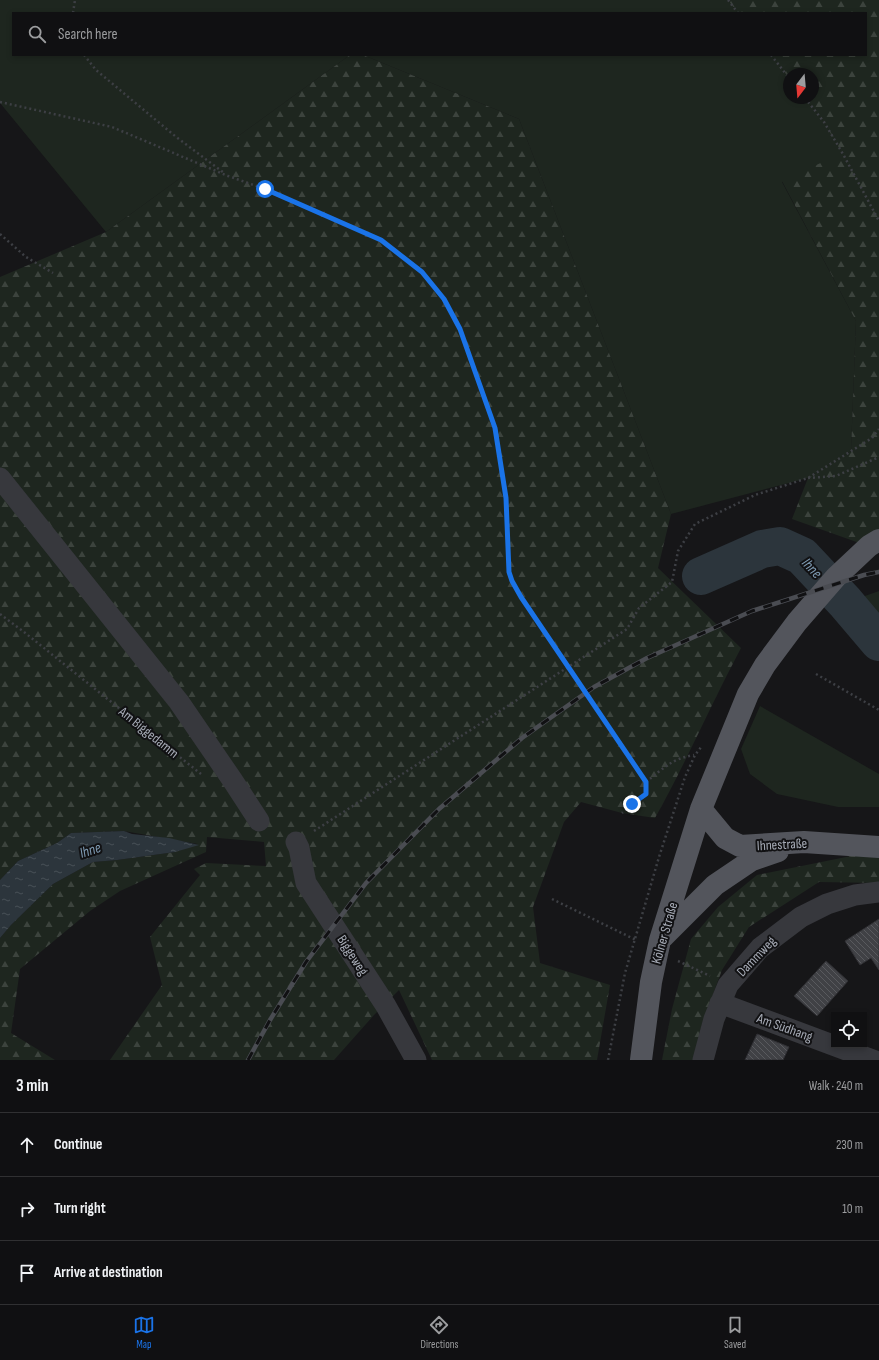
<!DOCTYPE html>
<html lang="en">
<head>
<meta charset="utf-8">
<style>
	body { margin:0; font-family:"Sofia Sans Condensed",sans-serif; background:#1e1e20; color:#f1f3f6 }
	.controls { position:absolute; right:12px; bottom:12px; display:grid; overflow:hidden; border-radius:0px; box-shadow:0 2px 6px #0003 }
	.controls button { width:36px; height:36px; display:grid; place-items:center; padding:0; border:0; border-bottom:1px solid #303032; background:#101012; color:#f1f3f6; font:20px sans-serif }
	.compass { position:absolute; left:783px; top:68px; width:36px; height:36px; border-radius:50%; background:#101012; box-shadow:0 2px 6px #0003; rotate:196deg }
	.stop { position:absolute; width:12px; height:12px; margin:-9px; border:3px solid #1a73e8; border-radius:50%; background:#fff }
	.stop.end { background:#1a73e8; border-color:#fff; box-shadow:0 1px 4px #0008 }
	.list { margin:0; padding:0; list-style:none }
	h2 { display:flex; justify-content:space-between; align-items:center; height:52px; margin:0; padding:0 16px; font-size:17px }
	h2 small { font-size:13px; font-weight:400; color:#9c9d9f }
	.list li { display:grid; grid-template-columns:26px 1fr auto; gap:12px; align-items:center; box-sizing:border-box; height:64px; padding:0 16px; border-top:1px solid #303032 }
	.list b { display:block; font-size:15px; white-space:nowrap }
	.list em { font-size:13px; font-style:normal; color:#9c9d9f }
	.icon { flex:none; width:22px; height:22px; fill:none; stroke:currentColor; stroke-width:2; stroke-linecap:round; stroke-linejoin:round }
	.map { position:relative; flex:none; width:879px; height:1060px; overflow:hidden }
	.search { position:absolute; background:#101012; box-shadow:0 2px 6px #0003; left:12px; right:12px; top:12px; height:44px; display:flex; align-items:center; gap:10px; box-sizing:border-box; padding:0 14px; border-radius:0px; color:#9c9d9f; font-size:15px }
	.sheet { height:244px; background:#101012 }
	nav { display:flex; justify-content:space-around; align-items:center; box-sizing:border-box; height:56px; border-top:1px solid #303032; background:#101012; font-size:11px; color:#9c9d9f }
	nav a { display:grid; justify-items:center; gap:2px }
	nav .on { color:#1a73e8 }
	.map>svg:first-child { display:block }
</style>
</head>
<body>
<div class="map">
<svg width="879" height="1060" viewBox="0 0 879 1060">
	<defs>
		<pattern id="forest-firs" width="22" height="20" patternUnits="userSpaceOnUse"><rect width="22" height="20" fill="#1e261f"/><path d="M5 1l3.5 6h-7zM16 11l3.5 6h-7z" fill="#3c433d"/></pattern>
		<pattern id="water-ripples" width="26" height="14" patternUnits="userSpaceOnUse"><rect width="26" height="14" fill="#2c353c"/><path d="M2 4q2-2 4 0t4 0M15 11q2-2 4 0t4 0" fill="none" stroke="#485056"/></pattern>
		<pattern id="building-back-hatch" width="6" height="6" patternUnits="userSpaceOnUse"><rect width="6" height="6" fill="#404145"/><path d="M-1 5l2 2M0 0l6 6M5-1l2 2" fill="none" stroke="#595a5e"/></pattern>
	</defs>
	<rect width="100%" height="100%" fill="#161618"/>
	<!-- grass -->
	<path fill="#1e261f" d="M0 0H728L738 13H13V55H350L106 232 0 103Z
		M363 55H771L789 78V98H805L824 122 843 154 782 182 856 321 851 451 808 478 671 514 519 119Z
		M879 591V623L876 620 862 597Z
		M760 706 879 774V807H838L777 794 750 774 741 749Z"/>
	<!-- forest -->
	<path fill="url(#forest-firs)" d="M728 0H879V550L792 519 808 478 851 451 856 321 782 181 842 153 824 122 805 98H813V74H789V78L771 55H866V13H738Z
		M350 55H363L519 119 671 514 658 568 741 648C711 704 686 763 655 818L622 813 581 802 564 822 533 907 540 963 610 985 597 1060H432L399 990 374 1015 334 1060H110L162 985 150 937 200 875 194 869 206 863 266 866 264 842 207 837 206 852 120 891 90 911 20 969 11 1033 55 1060H0V938L11 925 53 884 93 862 117 860 175 852 198 844 124 831 71 833 57 843 18 861 0 880V277L106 232Z
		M856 855 879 856V883L819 882 749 927 722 970 702 1024 693 1060H662L672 1009 691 939 718 907 757 875Z"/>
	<!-- water -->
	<path fill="url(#water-ripples)" d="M124 831 132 834 169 838 199 845 175 852 117 860 93 862 53 884 11 925 0 938V880L18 861 57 843 71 833Z"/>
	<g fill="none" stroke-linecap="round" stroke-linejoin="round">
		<!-- river -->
		<path stroke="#2c353c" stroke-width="38" d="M701 576 762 549 780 546 802 556 845 602 879 642"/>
	</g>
	<!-- building -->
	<path fill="url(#building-back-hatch)" stroke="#303034" d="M879 919V970L871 958 860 965 845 941Z
		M826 961 848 981 817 1016 794 996Z
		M757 1034 789 1047 783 1060H745Z"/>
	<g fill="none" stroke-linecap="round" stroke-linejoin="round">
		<!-- path -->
		<path stroke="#3d3f44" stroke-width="2.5" stroke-dasharray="2 3" stroke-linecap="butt" d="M728 0 738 13
			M73 13 75 0
			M84 55 96 70 175 136 224 173
			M771 55 789 78
			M805 98 824 122 843 154 879 221
			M0 102 112 127 228 176 265 189 381 240 422 272 444 299 460 329 495 428 506 498 509 572 512 581 521 597 646 782V794L632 804 622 813
			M0 234 26 257 53 273
			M808 478 836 476 879 457
			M0 614 24 632 201 774
			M816 674 879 710
			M646 782C664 768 671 759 694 755
			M314 831 627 629 639 608 672 582 678 551 695 524 755 495 808 478 872 438 879 429
			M552 899 636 940
			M678 961 710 976
			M608 1060 625 973 659 857 685 777 695 755 702 746"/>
		<!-- minor -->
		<path stroke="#37383d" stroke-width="21" d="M0 478 179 702 233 781 259 821
			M296 842 299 848 306 883 386 1006 416 1060
			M720 1003 873 1060
			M703 1060 714 1019 728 985 760 948 801 917 827 904 855 895 879 892"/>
		<!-- major -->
		<path stroke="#53555c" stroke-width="22" d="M701 809 725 838 740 846 804 842 879 847
			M663 937 715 885 752 860 778 851
			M641 1060 651 982 660 940 701 809 748 694 765 665 797 622 836 577 869 546 879 540"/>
		<defs>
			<path id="rail" d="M248 1060 270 1020 306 962 366 883 439 809 522 738 594 687 647 658 752 611 864 575 879 572"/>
		</defs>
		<!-- rail casing -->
		<use href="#rail" stroke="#4a4c52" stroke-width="4.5"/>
		<!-- rail -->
		<use href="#rail" stroke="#111113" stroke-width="3" stroke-dasharray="9" stroke-linecap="butt"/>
	</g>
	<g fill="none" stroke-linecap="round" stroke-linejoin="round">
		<!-- route -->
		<path stroke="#1a73e8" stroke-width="5" d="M265 189 381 240 422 272 444 299 460 329 495 428 506 498 509 572 512 581 521 597 646 782V794L632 804"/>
	</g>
	<g text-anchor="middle" stroke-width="4" stroke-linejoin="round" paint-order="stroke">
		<!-- street labels -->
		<g font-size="14" fill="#a8adb8" stroke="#111113">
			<text transform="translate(149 732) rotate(39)" y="5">Am Biggedamm</text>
			<text transform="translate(782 844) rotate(-3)" y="5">Ihnestraße</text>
			<text transform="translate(664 933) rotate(-74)" y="5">Kölner Straße</text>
			<text transform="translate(353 955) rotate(57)" y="5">Biggeweg</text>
			<text transform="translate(756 956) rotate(-46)" y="5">Dammweg</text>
			<text transform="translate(785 1027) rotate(20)" y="5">Am Südhang</text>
		</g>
		<!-- water labels -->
		<g font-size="15" font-style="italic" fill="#7f9bb3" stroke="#111113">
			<text transform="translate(812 568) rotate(47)" y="5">Ihne</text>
			<text transform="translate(90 850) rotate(-18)" y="5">Ihne</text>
		</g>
	</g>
</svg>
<div class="controls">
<button><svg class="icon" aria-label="locate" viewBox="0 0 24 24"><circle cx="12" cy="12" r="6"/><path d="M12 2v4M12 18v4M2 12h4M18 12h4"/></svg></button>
</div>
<svg class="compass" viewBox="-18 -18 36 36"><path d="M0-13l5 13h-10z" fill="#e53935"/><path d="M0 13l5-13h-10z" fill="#9c9d9f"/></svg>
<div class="stop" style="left:265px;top:189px"></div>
<div class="stop end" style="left:632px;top:804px"></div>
<div class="search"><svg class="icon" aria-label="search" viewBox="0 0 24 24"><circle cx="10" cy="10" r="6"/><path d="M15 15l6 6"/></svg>Search here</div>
</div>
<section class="sheet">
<h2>3 min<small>Walk · 240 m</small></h2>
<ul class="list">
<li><svg class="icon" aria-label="ahead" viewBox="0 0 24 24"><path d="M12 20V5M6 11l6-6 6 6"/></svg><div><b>Continue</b></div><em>230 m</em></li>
<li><svg class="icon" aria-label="right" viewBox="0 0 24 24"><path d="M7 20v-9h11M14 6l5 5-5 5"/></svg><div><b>Turn right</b></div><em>10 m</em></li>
<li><svg class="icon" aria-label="arrive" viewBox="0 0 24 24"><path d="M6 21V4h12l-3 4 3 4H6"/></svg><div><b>Arrive at destination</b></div></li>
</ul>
</section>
<nav>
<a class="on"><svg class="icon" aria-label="map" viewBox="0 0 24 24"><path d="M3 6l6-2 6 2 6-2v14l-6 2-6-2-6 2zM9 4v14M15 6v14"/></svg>Map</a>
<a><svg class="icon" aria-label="directions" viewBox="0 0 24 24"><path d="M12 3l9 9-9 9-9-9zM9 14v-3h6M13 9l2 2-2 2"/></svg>Directions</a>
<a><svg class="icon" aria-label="saved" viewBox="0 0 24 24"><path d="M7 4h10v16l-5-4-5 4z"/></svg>Saved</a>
</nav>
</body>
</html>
